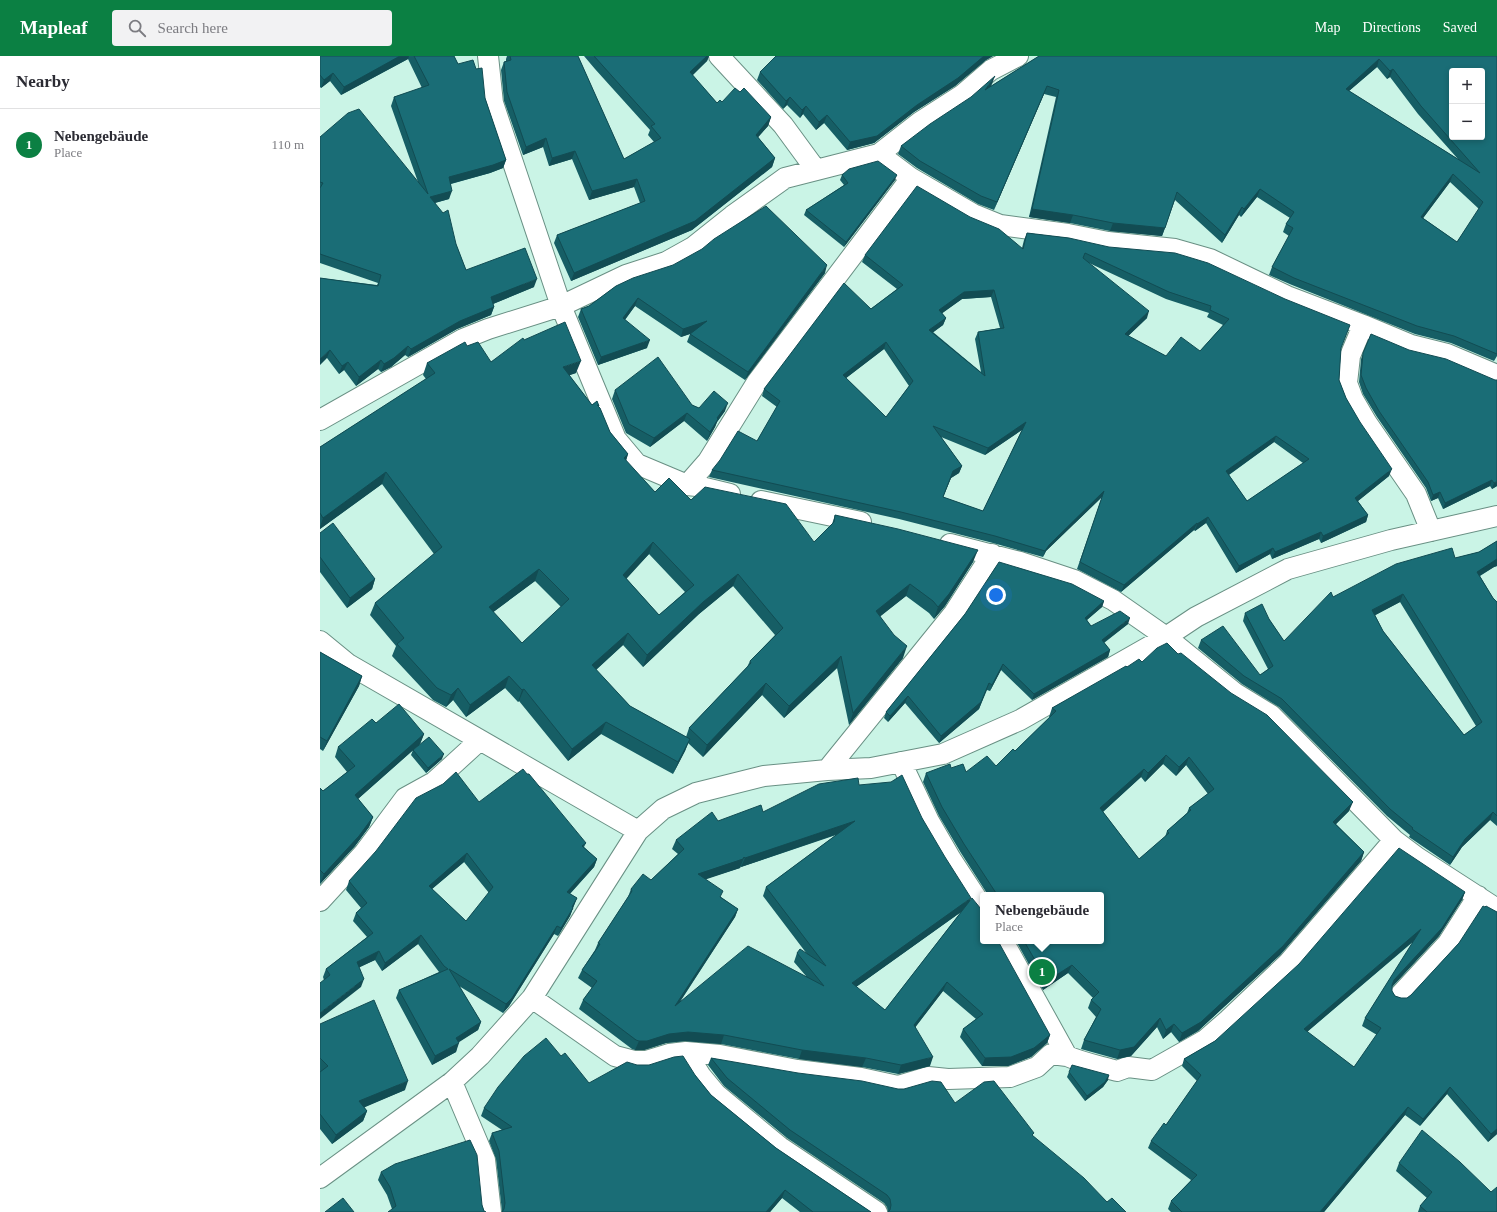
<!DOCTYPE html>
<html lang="en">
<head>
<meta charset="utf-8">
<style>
	body { margin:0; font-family:"Times New Roman",serif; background:#f2f2f3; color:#2b2b33 }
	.controls { position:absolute; right:12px; top:12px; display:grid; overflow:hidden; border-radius:4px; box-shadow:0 2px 6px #0003 }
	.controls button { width:36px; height:36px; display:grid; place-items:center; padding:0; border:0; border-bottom:1px solid #e1e1e2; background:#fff; color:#2b2b33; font:20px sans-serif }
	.you { position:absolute; left:676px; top:539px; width:14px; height:14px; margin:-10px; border:3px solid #fff; border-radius:50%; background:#1a73e8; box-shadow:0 0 0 6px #1a73e833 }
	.badge { display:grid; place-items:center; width:26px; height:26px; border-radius:50%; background:#0b8043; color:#fff; font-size:13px; font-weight:700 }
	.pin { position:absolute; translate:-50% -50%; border:2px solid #fff; box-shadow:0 1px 4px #0006 }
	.popup { position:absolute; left:660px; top:836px; width:124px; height:52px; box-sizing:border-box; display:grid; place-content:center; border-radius:4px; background:#fff; filter:drop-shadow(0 1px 3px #0005); font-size:13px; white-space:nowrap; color:#7c7c81 }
	.popup b { font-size:15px; color:#2b2b33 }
	.popup::after { content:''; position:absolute; left:50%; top:100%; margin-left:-8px; border:8px solid transparent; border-top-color:#fff }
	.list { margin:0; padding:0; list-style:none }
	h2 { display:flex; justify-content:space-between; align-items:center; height:52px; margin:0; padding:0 16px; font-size:17px }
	h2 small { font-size:13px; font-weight:400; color:#7c7c81 }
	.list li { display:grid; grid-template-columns:26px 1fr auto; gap:12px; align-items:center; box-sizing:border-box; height:72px; padding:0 16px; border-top:1px solid #e1e1e2 }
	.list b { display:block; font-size:15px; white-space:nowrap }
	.list p { margin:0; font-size:13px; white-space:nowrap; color:#7c7c81 }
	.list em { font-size:13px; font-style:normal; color:#7c7c81 }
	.icon { flex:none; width:22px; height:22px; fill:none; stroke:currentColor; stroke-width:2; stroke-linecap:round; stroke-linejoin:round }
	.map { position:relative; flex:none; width:1177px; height:1156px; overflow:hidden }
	header { display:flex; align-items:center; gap:24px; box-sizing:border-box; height:56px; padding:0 20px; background:#0b8043; color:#fff }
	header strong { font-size:19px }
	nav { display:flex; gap:22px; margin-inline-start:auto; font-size:14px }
	.search { width:280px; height:36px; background:#f2f2f3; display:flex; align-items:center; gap:10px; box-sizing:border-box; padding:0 14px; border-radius:4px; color:#7c7c81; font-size:15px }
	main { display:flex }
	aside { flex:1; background:#fff }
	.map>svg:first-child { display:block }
</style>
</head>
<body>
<header>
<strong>Mapleaf</strong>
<div class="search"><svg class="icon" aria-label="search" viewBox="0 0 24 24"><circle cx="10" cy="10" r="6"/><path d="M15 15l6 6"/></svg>Search here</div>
<nav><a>Map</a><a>Directions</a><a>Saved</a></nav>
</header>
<main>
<aside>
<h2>Nearby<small></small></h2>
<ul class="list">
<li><span class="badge">1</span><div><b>Nebengebäude</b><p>Place</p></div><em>110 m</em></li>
</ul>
</aside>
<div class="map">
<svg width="1177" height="1156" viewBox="0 0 1177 1156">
	<rect width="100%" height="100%" fill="#caf4e6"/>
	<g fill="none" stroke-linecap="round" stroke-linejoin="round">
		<defs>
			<path id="minor" d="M168 0 173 47 241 250 296 383 317 408 367 429 377 430 410 438
				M399 0 463 69 496 114
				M559 98 591 122 653 158 680 169 748 178 788 186 855 193 890 203 967 240 1043 269 1091 289 1127 298 1177 319
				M1043 269 1030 300 1027 327 1033 343 1047 367 1096 438 1111 475
				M0 364 143 283 168 273 241 250 306 219 346 206 373 191 412 160 465 122 559 98 600 66 642 39 671 14 698 0
				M367 429 388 405 437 326 591 122
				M441 445 541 466
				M630 488 700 506 754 524 793 544 846 581 915 637 951 659 1074 784 1098 802 1177 853
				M0 585 28 608 318 775
				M581 706 609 765 631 803 663 852
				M507 714 634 557 672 498
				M0 845 44 797 85 742 114 726 160 684
				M1080 939 1128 887 1158 840
				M212 942 295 1000 314 1005H326L349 998 366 996 400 999 477 1014 541 1022 578 1030 608 1021 628 1023 690 1021 717 1011 731 998 747 1000 683 885
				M366 996 381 1020 396 1038 426 1063 460 1091 557 1156
				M747 1000C763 1007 780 1010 797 1015L808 1011 832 1014 885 984 908 964 968 907 1074 784
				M132 1026 165 1104 171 1156
				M0 1122 132 1026 160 1000 212 942 318 775 343 753 376 737 444 720 507 714 551 712 623 698 700 664 846 581 876 561 968 513 1071 484 1177 460"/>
		</defs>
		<!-- minor casing -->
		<use href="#minor" stroke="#699084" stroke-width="22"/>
		<!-- minor -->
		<use href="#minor" stroke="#fff" stroke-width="20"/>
	</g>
	<!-- wall -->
	<path fill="#165e65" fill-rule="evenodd" d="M0 0H134L138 8 165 42 186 104 183 112 170 117 131 128 129 143 115 147 136 188 146 214 214 231 173 248 174 251 171 259 137 273 88 301 85 299 71 311 61 316 58 313 36 330 24 314 19 318 7 302 0 222 57 229 58 227 0 207V81L98 126 71 50 74 41 102 32 88 3 21 39 10 25 1 32 0 31Z
		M187 0H258L304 103 334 86 328 79 330 74 275 13 264 0H389L387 5 372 19 397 47 402 46 420 36 451 61 448 70 438 81 455 102 452 111 372 174 251 225 234 187 237 179 320 147 314 131 269 144 252 103 229 110 223 91 203 99 184 45 181 14 184 6 186 5V3Z
		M456 0H673L666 4 635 30 594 56 554 87 527 94 504 67 496 74 483 58 480 62 467 49 463 53 437 24 440 16Z
		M719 0H1177V300L1174 305 1131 287 1095 278 972 229 949 219 952 211 969 180 963 176 966 168 970 162 937 141 921 161 919 159 902 187 855 144 842 180 790 175 750 167 709 161 736 41 724 38 674 154 658 148 597 112 578 98 581 90 672 28 671 30ZM1057 11 1067 23 1070 21 1098 58 1138 103 1029 35ZM1130 126 1159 153 1137 186 1103 162Z
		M522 119 575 124 524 191 484 159 486 154 524 129 520 124Z
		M707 177 749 182 1021 292 1019 324 1026 342 1069 420 1038 445 1048 459 1046 466 1001 487 999 483 952 503 950 498 916 517 886 467 875 475 874 474 801 536 757 513 782 441 726 495 723 501 673 487 579 463 389 421 392 414 437 385 457 351 442 340 444 333 577 233 542 206 545 199 702 192 704 184ZM769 207 846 243 889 257 887 261 903 269 880 295 846 300 808 280 827 262ZM671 241 680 272 658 276 655 283 661 316 613 276 623 269 626 262 622 257 642 243ZM564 293 589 330 566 361 526 322ZM702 374 663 455 623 441 631 422 639 417 642 410 621 381 665 399ZM954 386 983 407 927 445 909 419Z
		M505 217 425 324 367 286 370 278 361 281 315 250 305 264 327 292 278 309 258 261 261 253 269 250 296 230Z
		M1051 278 1177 430 1172 433 1170 430 1123 453 1118 442 1111 445 1106 432 1057 361 1043 338 1039 326 1041 303Z
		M204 284 256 317 249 319 272 349 277 345 279 350V351L290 376 308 398 306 405 335 436 371 444 494 486 512 468 515 459 653 506 625 550 614 563 609 557 586 540 560 560 583 602 529 669 517 612 464 662 442 639 383 701 368 687 365 695 353 718 281 678 248 705 199 645 198 646 185 632 146 661 133 644 126 651 113 644 72 600 76 590 50 559 55 547 114 498 62 428 0 473V391L106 323 103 319 107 307 147 290 171 306ZM329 498 365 536 339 559 306 522ZM215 525 241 551 202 587 173 556ZM413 530 455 579 430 605 427 611 369 672 366 681 310 650 276 614 303 589 323 611 379 558Z
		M295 334 372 349 379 352 405 355 397 366 395 371 387 385 364 365 330 391 306 377 292 343Z
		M0 477 55 523 52 533 27 552 0 516Z
		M1177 485V510L1174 511 1160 520 1173 542 1177 546V770L1170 764 1142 791 1130 809 1089 781 1090 779 1067 760 959 651 922 628 878 592 881 584 940 619 948 613 923 565 925 557 949 563 964 585 1013 541 1135 502 1159 496ZM1080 546 1156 670 1144 679 1063 575 1055 559Z
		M784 545 782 551 767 564 771 570 808 568 784 587 790 594 788 601 712 644 681 614 670 635 667 634 659 653 619 687 585 647 568 666 564 662 566 656 645 558Z
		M0 596 42 620 39 630 3 695 0 693Z
		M858 598 1029 755 1016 768 1044 796 1041 805 960 899 878 975 859 986 851 976 843 983 837 971 811 1000 797 1003 761 993 764 984 776 961 768 952 771 944 773 942 748 917 723 934 696 885H781V839H668L641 797 619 760 603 726 606 717 631 712 646 716 676 710 695 695 730 661H729L732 652 807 611 822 606ZM843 708 856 720 866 709 888 738 869 752 867 757 847 775 845 781 819 803 783 756 821 721 825 726Z
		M56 667 104 678 100 688 38 743 53 761 49 771 35 790 0 828V732L3 735 27 716 15 701 18 691Z
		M93 694 122 703 106 717 91 699Z
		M539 729 602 762 663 885 730 979 727 987 711 1001 688 1010H662L640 981 643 973 656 963 623 935 595 971 610 1010 578 1018 542 1011 479 1003 401 988 365 985 346 987 324 994H315L312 993 259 953 263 944 272 932 258 922 262 914 275 894 278 887 308 841 311 833 331 824 358 798 352 793 356 784 398 765 443 756ZM516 779 446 831 443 840 487 898 477 897 474 906 486 920 360 946 415 861 418 853 401 841 385 823 420 812 421 810V811ZM641 856 565 954 536 931Z
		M159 746 266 787 264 791 277 803 274 811 250 838 257 842 250 860 238 880 234 878 189 950 183 957 139 930 161 966 158 974 138 986 136 996 112 1009 76 942 79 934 119 916 98 888 62 915 55 904 39 911 41 931 4 924 3 921 6 913 47 881 33 865 36 857 41 852 26 834 29 825ZM144 806 169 837 146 865 112 833Z
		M1145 836 1142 844 1119 880 1072 931V935L1075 940 1081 942H1087L1091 939 1139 887 1165 851 1177 856V1078L1168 1086 1127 1038 1100 1070 1085 1059 1004 1156H851L848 1153 851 1145 871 1124 828 1092 831 1085 846 1069 877 1025 862 1010 864 1003 895 985ZM1094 885 1045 962 1042 970 1057 979 1034 1011 987 976Z
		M0 968 85 1034 44 1051 47 1055 43 1065 12 1088 0 1073Z
		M241 1000 269 1027 317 1009 375 1019 391 1039 456 1092 551 1156H480L462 1142 450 1156H182V1155L176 1103 169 1085 172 1077 182 1074 161 1060 164 1052Z
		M391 1002 635 1047 713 1080 787 1146 568 1156 567 1151 564 1147 467 1082 404 1030 388 1009Z
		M749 1016 788 1024 783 1031 765 1045 747 1021Z
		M1079 1107 1171 1136 1177 1156H1098L1100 1150 1107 1142 1076 1115Z
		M61 1116 162 1149 164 1155 72 1153 67 1139 58 1124Z"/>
	<!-- shaded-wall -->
	<path fill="#124c53" d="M80 0H89L88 3 21 39 24 31Z
		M387 0H389L387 5 367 25 370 16Z
		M664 0H673L666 4 635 30 594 56 554 87 527 94 530 86 597 49Z
		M1059 3 1057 11 1023 40 1026 33Z
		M1073 13 1070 21 1067 23 1070 15Z
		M13 17 10 25 1 32 4 24Z
		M675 20 672 28 662 42 665 34Z
		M727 30 724 38 674 154 677 146Z
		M470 41 467 49 463 53 466 45Z
		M486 50 483 58 480 62 482 54Z
		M507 59 504 67 496 74 499 66Z
		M451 61 448 70 433 87 436 79Z
		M226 82 223 91 203 99 206 91Z
		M255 95 252 103 229 110 232 102Z
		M455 102 452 111 372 174 251 225 254 217Z
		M186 104 183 112 170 117 126 129 129 121Z
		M1133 118 1130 126 1098 169 1101 161Z
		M577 119 575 124 524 191 526 186Z
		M317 123 314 131 269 144 272 135Z
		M940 133 937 141 921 161 924 153Z
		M132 135 129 143 107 149 110 141Z
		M922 151 919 159 902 187 905 179Z
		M712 153 753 159 750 167 709 161Z
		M793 167 845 172 842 180 790 175Z
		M507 209 505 217 425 324 428 316Z
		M217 223 214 231 168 250 171 241Z
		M674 234 671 241 642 243 617 261 619 254 644 236Z
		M318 242 315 250 300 270 303 262Z
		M174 251 171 259 137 273 88 301 91 293 140 265Z
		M829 255 827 262 803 285 805 278Z
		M626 262 623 269 607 281 609 274Z
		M387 265 384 273 361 281 363 273Z
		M330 284 327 292 278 309 281 301Z
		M566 286 564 293 521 326 523 319Z
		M88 290 85 299 71 311 61 316 64 308Z
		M10 294 7 302 0 309V303Z
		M61 304 58 313 36 330 39 321Z
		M261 305 256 317 239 323 243 311Z
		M28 306 24 314 19 318 22 310Z
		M408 347 405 355 397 366 395 371 387 385 390 376 397 362Z
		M367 357 364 365 330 391 334 382Z
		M706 366 703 373 665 399 668 392Z
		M956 380 954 386 904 422 906 415Z
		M308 398 304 410V402Z
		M642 410 639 417 631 422 620 448 633 415Z
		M1072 413 1069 420 1033 449 1035 442Z
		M66 416 62 428 0 473V471L3 462Z
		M1172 424 1170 430 1123 453 1125 447Z
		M1177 425V430L1172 433 1174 427Z
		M784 435 782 441 726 495 723 501 725 495 729 489Z
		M1120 436 1118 442 1111 445 1113 439Z
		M1048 459 1046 466 1001 487 1003 480Z
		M888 461 886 467 875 475 877 468Z
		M877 467 874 474 801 536 804 529Z
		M1001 476 999 483 952 503 955 496Z
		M333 486 329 498 299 531 303 519Z
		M953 492 950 498 916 517 919 510Z
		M658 494 653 506 625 550 614 563 618 551Z
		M1177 503V510L1174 511 1154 523 1157 516Z
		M219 513 215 525 164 563 169 551Z
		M418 518 413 530 379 558 323 611 327 599 383 546Z
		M55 523 52 533 27 552 30 542Z
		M590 528 586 540 552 567 556 555Z
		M1083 538 1080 546 1050 562 1052 554Z
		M784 545 782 551 762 568 765 562Z
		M810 562 808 568 779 590 782 584Z
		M308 577 303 589 268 621 272 609Z
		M587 590 583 602 529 669 533 657Z
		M790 594 788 601 712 644 714 638Z
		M521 600 517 612 464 662 469 650Z
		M683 608 681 614 670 635 672 629Z
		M42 620 39 630 3 695 7 685Z
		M189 620 185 632 146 661 150 649Z
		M446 627 442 639 383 701 387 689Z
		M669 627 659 653 619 687 621 680Z
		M138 632 133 644 126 651 131 639Z
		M204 633 199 645 198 646 202 634Z
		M588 640 585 647 568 666 570 660Z
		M286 666 281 678 248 705 252 693Z
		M104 678 100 688 31 749 35 739Z
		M370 683 365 695 353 718 358 706Z
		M124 698 122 703 106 717 108 712Z
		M846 699 843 708 825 726 828 717Z
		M869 701 866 709 856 720 859 711Z
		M824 713 821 721 777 761 780 752Z
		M1033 746 1029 755 1010 774 1013 766Z
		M1173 756 1170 764 1142 791 1130 809 1133 801 1145 783Z
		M53 761 49 771 35 790 0 828 4 818Z
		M535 765 532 773 421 811 425 802Z
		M1044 796 1041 805 960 899 878 975 859 986 862 977Z
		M147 797 144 806 106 838 109 830Z
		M424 801 420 812 375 827 378 818Z
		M277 803 274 811 244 844 247 836Z
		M1145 836 1142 844 1119 880 1071 932 1072 929 1074 924Z
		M257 842 252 854 253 852 250 860 238 880 241 872Z
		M651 842 648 851 529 936 532 927Z
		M418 853 415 861 351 959 355 950Z
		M237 870 234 878 189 950 183 957 186 948Z
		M1101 873 1098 881 981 981 984 973Z
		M101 879 98 888 62 915 65 907Z
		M59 895 55 904 34 914 37 906Z
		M752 909 748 917 723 934 727 925Z
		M44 923 41 931 0 963V957Z
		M627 926 623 935 591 977 594 969Z
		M840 962 837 971 811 1000 797 1003 800 994Z
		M161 966 158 974 133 990 136 982Z
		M854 968 851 976 843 983 846 974Z
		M368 976 404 979 401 988 365 985 346 987 324 994H315L319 985 349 978Z
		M730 979 727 987 711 1001 688 1010H662L665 1002Z
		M139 987 136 996 112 1009 115 1000Z
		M482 994 546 1002 542 1011 479 1003Z
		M613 1001 610 1010 578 1018 581 1009Z
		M789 1019 788 1024 783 1031 765 1045 767 1040Z
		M88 1025 85 1034 36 1055 39 1045Z
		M1130 1031 1127 1038 1100 1070 1103 1063Z
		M1088 1051 1085 1059 1004 1156H1000Z
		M47 1055 43 1065 12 1088 16 1079Z
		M1177 1073V1078L1168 1086 1171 1078Z
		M465 1134 462 1142 450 1156H446Z"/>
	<!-- building -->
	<path fill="#1a6d76" stroke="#124c53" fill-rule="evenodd" d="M0 0H80L24 31 13 17 4 24 0 19Z
		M94 0H134L138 8 153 4 156 13 162 12 165 42 186 104 173 109 129 121 132 135 110 141 123 157 128 154 136 188 146 214 205 192 217 223 171 241 174 251 140 265 91 293 88 290 74 302 64 308 61 304 39 321 28 306 22 310 10 294 0 303V222L58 230 61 219 0 198V132L3 127 0 126V81L28 57 39 53 108 138 74 41 109 29Z
		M190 0H258L304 103 341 82 331 70 335 68 274 0H387L370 16 397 47 400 44 402 46 415 32 420 36 424 32 451 61 436 79 455 102 375 165 254 217 237 179 325 145 317 123 272 135 255 95 232 102 226 82 206 91 187 36 184 6 191 4Z
		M456 0H664L638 22 597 49 557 80 530 86 507 59 499 66 486 50 482 54 470 41 466 45 440 16Z
		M719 0H1177V298L1134 280 1097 270 974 222 952 211 973 172 966 168 974 156 940 133 924 153 922 151 905 179 857 136 845 172 793 167 753 159 712 153 739 34 727 30 677 146 661 140 600 105 581 90 610 68 651 41 675 20 665 34ZM1059 3 1070 15 1073 13 1101 50 1160 117 1026 33ZM1132 15H1162V81H1132ZM1133 118 1163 146 1137 186 1101 161Z
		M558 105 577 119 526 186 486 154 528 127 522 119 529 113Z
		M597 130 650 161 679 173 703 193 707 177 749 182 789 191 855 197 888 207 965 243 1030 269 1021 292 1019 324 1026 342 1040 366 1072 413 1035 442 1048 459 1003 480 1001 476 955 496 953 492 919 510 888 461 877 468V467L804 529 760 506 784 435 729 489 725 495 675 480 581 456 392 414 400 404 418 375 437 385 460 345 444 333 524 227 551 253 583 229 545 199ZM765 197 849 236 891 250 890 254 909 263 880 295 861 281 846 300 805 278 829 255 763 202ZM674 234 684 272 658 276 665 320 609 274 626 262 619 254 644 236ZM566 286 593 325 566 361 523 319ZM706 366 663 455 623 441 633 415 642 410 613 370 668 392ZM956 380 989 403 927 445 906 415Z
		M446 150 507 209 428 316 370 278 387 265 363 273 318 242 303 262 330 284 281 301 261 253 269 250 296 230 313 222 353 209 382 193 394 183Z
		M245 266 261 305 243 311 272 349 277 345 279 350 277 349 280 352 290 376 308 398 304 402 335 436 349 422 371 444 385 431 466 448 494 486 514 466 515 459 578 473 658 494 629 538 618 551 613 545 590 528 556 555 574 579 587 590 533 657 521 600 469 650 446 627 387 689 369 672 431 607 430 605 463 572 418 518 383 546 327 599 308 577 272 609 310 650 370 683 358 706 286 666 252 693 204 633 202 634 189 620 150 649 138 632 131 639 117 632 77 588 84 582 55 547 122 491 66 416 3 462 0 457V391L115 317 107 307 145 286 147 290 158 286 171 306 203 282 204 284ZM333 486 374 529 339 559 303 519ZM219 513 249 543 202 587 169 551Z
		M1051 278 1089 294 1126 303 1175 324H1177V425L1174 427 1172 424 1125 447 1120 436 1113 439 1108 426 1059 355 1046 332 1041 319 1043 297Z
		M338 301 372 349 379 352 394 335 408 347 397 362 398 363 390 376 367 357 334 382 309 368 295 334Z
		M13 467 55 523 30 542 0 501V477Z
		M1177 485V503L1157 516 1173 542 1177 546V760L1173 756 1145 783 1133 801 1092 773 1093 772 1070 753 962 643 924 620 881 584 903 570 940 619 953 610 925 557 942 548 949 563 964 585 1011 536 1013 541 1076 508 1132 492 1135 502 1159 496ZM1083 538 1162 666 1144 679 1063 575 1052 554Z
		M679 506 752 528 784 545 765 562 771 570 800 555 810 562 782 584 790 594 714 638 683 608 672 629 669 627 661 646 621 680 588 640 570 660 566 656 645 558Z
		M847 587 858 598 861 597 911 637 947 659 1033 746 1013 766 1044 796 963 890 881 966 862 977 854 968 846 974 840 962 814 991 800 994 764 984 781 953 771 944 779 936 752 909 727 925 704 885H781V839H676V837L644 788 622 751 606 717 630 708 631 712 643 708 646 716 667 700 676 710 693 693 695 695 736 655 732 652 806 610 807 611 819 603 822 606 837 592ZM846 699 859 711 869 701 894 733 869 752 871 754 847 775 849 777 819 803 780 752 824 713 828 717Z
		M0 596 42 620 7 685 0 681Z
		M79 648 104 678 35 739 53 761 39 780 4 818 0 814V732L3 735 35 710 18 691 52 663 56 667Z
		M109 681 124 698 108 712 93 694Z
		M203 713 207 718H209L266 787 262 790 277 803 247 836 257 842 252 851 253 852 241 872 237 870 192 942 186 948 129 913 161 966 136 982 139 987 115 1000 79 934 128 913 124 910 101 879 65 907 59 895 37 906 44 923 0 957V927L10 919 6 913 53 877 36 857 47 847 29 825 56 795 96 742 123 728 136 716 159 746ZM147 797 173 831 146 865 109 830Z
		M582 719 602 762 625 801 651 842 532 927 565 954 652 842 661 853 663 854V885H678L730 979 714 992 691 1001 665 1002 643 973 663 958 627 926 594 969 613 1001 581 1009 546 1002 482 994 404 979 368 976 349 978 327 985H319L316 984 263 944 277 925 262 914 280 888 278 887 312 835 311 833 323 818 331 824 364 793 356 784 392 756 398 765 441 749 443 756 499 728 538 722 539 729 571 726ZM535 765 446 831 506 910 480 893 477 897 504 930 428 890 355 950 418 853 400 841 403 835 378 818 423 803 424 801 425 802Z
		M1079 792 1145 836 1122 872 1074 924 1072 929V935L1075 940 1081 942H1087L1091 939 1139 887 1163 850 1165 851 1166 850 1177 856V1073L1171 1078 1130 1031 1103 1063 1088 1051 1000 1156H862L851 1145 877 1119 831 1085 844 1067 846 1069 881 1019 864 1003 895 985 979 908ZM1101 873 1045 962 1061 972 1034 1011 984 973Z
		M54 944 88 1025 39 1045 47 1055 16 1079 0 1058V1016L8 1010 0 1002V968Z
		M226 982 241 1000 245 997 269 1027 307 1006 317 1009H329L354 1001 363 1000 375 1019 391 1039 456 1092 551 1156H493L465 1134 446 1156H182L184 1153 185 1147 179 1095 172 1077 192 1071 164 1052 178 1031 204 1000Z
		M391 1002 478 1017 542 1025 578 1033H584L612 1025 621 1026 635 1047 664 1026 674 1025 714 1077 712 1079 764 1122 787 1146 792 1142 806 1156H568L570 1154 571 1149 570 1143 567 1139 470 1074 407 1022Z
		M752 1009 789 1019 785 1026 767 1040 749 1016Z
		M1102 1074 1140 1106 1171 1136 1177 1131V1156H1107L1100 1150 1112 1136 1079 1107Z
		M150 1084 157 1099 162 1149 164 1155 166 1156H68L76 1150 70 1131 61 1116 75 1108Z
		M23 1142 34 1156H5Z"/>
</svg>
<div class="controls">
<button>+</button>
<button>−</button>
</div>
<div class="you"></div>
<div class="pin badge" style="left:722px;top:916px">1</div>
<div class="popup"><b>Nebengebäude</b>Place</div>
</div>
</main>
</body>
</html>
